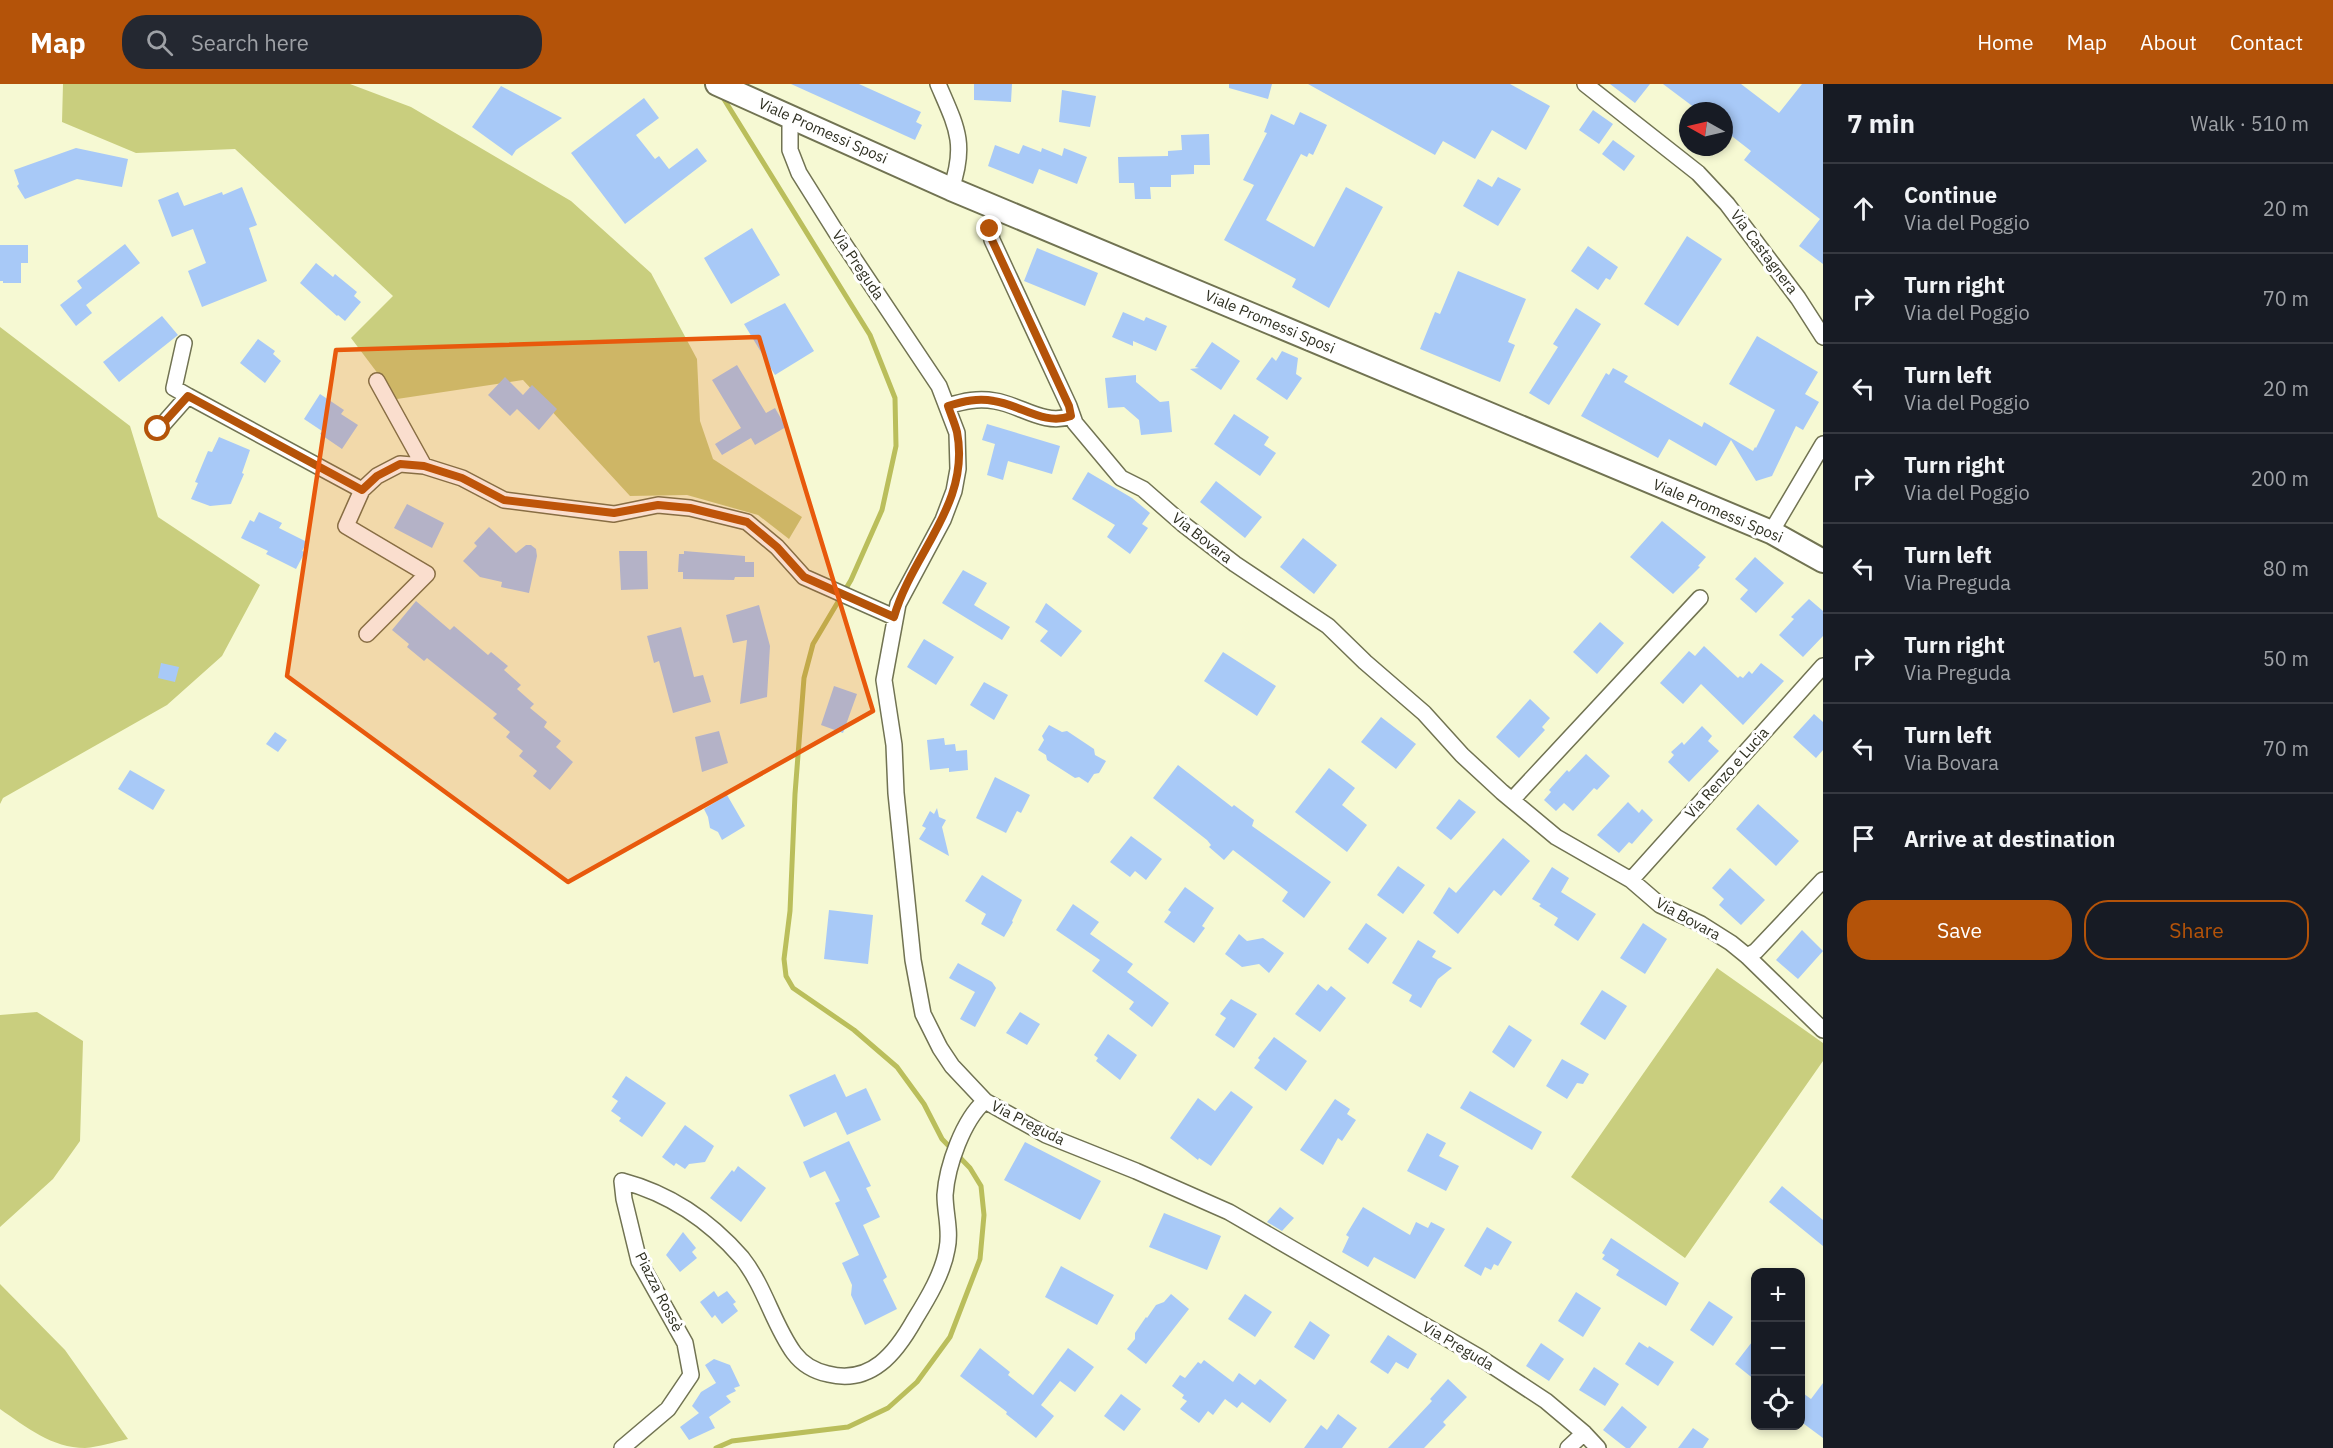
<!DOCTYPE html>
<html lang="en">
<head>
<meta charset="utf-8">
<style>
	body { margin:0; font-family:"IBM Plex Sans",sans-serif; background:#242831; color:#f1f3f6 }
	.controls { position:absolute; right:18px; bottom:18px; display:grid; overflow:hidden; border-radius:12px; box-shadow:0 3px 9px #0003 }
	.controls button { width:54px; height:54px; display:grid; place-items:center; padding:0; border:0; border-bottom:2px solid #363941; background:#171b24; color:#f1f3f6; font:30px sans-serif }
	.compass { position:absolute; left:1679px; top:18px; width:54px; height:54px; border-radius:50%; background:#171b24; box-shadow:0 3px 9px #0003; rotate:278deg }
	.stop { position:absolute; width:18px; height:18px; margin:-14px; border:4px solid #b45309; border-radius:50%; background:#fff }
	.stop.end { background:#b45309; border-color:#fff; box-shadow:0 2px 6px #0008 }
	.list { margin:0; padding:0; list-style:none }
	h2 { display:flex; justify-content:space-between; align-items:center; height:78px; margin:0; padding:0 24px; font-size:26px }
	h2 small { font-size:20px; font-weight:400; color:#9ea1a6 }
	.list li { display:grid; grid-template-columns:39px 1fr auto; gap:18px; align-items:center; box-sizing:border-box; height:90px; padding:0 24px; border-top:2px solid #363941 }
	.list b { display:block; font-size:22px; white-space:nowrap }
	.list p { margin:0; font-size:20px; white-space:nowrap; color:#9ea1a6 }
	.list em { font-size:20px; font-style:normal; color:#9ea1a6 }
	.actions { display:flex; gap:12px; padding:18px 24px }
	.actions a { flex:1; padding:14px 0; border:2px solid #b45309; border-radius:24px; text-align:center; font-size:21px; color:#b45309 }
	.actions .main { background:#b45309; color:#fff }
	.icon { flex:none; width:33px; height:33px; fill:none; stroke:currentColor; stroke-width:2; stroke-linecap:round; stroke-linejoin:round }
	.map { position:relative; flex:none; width:1823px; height:1364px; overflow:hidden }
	header { display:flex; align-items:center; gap:36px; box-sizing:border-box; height:84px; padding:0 30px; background:#b45309; color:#fff }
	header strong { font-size:28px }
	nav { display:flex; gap:33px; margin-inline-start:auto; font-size:21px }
	.search { width:420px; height:54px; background:#242831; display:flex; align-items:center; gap:15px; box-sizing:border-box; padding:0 21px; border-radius:24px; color:#9ea1a6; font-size:22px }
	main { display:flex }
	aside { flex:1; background:#171b24 }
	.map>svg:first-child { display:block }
</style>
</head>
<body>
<header>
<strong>Map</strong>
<div class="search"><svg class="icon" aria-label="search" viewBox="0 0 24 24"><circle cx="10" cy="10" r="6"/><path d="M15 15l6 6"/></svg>Search here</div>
<nav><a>Home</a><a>Map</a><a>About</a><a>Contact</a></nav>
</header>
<main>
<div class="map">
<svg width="1823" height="1364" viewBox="0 0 1823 1364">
	<rect width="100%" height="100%" fill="#f6f9d3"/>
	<!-- green -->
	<path fill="#c9ce7e" d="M63 0H350L411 23 571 117 651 189 697 275 700 337 713 375 802 433 789 455 758 431 687 411 630 412 523 296 397 315 351 254 393 212 235 65 136 69 62 38Z
		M0 243 130 342 158 433 260 501 222 572 167 621 3 714 0 720Z
		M1717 884 1823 959V977L1685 1174 1571 1093Z
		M37 928 83 957 80 1057 53 1095 0 1143V931Z
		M0 1200 65 1266 128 1355C114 1358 99 1363 85 1364 52 1364 26 1343 0 1325Z"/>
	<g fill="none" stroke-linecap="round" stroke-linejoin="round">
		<!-- stream -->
		<path stroke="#babe5b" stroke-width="5" d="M716 1364 732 1357 848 1343 888 1324 917 1298 950 1253 980 1175 984 1131 981 1102 970 1084 942 1055 924 1020 897 983 854 946 793 904 786 892 784 875 790 827 795 710 804 594 813 560 851 496 882 426 896 362 895 314 870 251 722 12"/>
	</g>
	<!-- building -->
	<path fill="#a8c9f7" d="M791 0H859L921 28 916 38 922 41 915 56Z
		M974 0H1012L1011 18 974 16Z
		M1229 0H1272L1268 15 1229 4Z
		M1308 0H1510L1550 22 1526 66 1492 46 1475 75 1443 57 1435 71Z
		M1610 0H1650L1635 19Z
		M1663 0H1741L1779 29 1802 0H1823V180L1799 162 1820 135 1744 76 1751 67 1724 46V27H1699Z
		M501 2 562 34 516 66 512 72 472 43Z
		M1062 6 1096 12 1090 43 1059 38Z
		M644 14 659 34 636 51 655 75 659 72 669 85 697 64 707 77 625 140 571 69Z
		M1593 26 1613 40 1599 60 1579 46Z
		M1300 28 1327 41 1313 71 1309 69 1307 73 1301 70 1266 136 1314 163 1346 103 1383 123 1329 224 1292 203 1296 195 1224 156 1254 101 1243 96 1267 49 1264 48 1271 30 1294 41Z
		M1209 50 1210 81H1194V90L1171 91V103H1150L1151 115H1135L1134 99H1119L1118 73 1168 72V67L1182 66 1181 51Z
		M1613 56 1635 72 1624 87 1602 70Z
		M995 61 1019 70 1023 61 1041 68 1042 64 1062 72 1064 64 1087 73 1077 100 1039 85 1033 100 988 82Z
		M76 64 128 75 122 103 77 95 25 115 17 102 19 100 14 86Z
		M1498 93 1521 105 1498 142 1463 122 1478 95 1492 103Z
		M242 103 257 141 249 144 267 197 202 223 188 187 206 179 193 145 172 153 158 116 178 108 184 122 222 108 223 111Z
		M752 144 780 191 731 220 704 174Z
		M1687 152 1722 175 1678 242 1644 220Z
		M125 160 140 179 86 221 92 229 76 242 60 221 82 204 77 197Z
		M0 161H28V179H21V199H3V197H0Z
		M1588 162 1618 183 1610 196 1606 194 1598 206 1571 187Z
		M1037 164 1098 189 1085 222 1024 197Z
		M316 179 333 193 335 190 357 208 354 212 361 218 345 237 338 231 337 232 300 199Z
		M1458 187 1526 215 1508 258 1515 261 1500 298 1420 265 1435 228 1440 230Z
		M785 219 814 267 775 291 744 240Z
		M1576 224 1601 240 1549 321 1529 309 1558 263 1553 260Z
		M1123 228 1144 237 1146 233 1167 242 1156 267 1133 257V262L1112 253Z
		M162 232 178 251 119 298 103 278Z
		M1757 252 1818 288 1805 310 1819 318 1803 346 1796 342 1772 392 1756 397 1731 356 1716 382 1669 355 1658 374 1581 332 1606 289 1609 291 1613 284 1628 292 1624 298 1702 343 1704 338 1753 367 1755 363 1756 364 1775 326 1729 300Z
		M258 255 275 267 273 270 281 277 265 299 240 279Z
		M1212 258 1240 277 1221 306 1190 285 1199 284 1195 283Z
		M1282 267 1298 274 1296 290 1302 294 1287 316 1256 295 1272 273 1276 277Z
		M737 281 766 329 775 324 786 343 755 361 751 354 722 371 715 360 741 344 712 296Z
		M1136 291V298L1160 318 1169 317 1172 348 1141 351 1139 336 1124 323 1108 324 1105 294Z
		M505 293 523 311 532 301 557 325 539 346 517 325 510 332 488 311Z
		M320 310 344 326 341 330 358 341 342 365 320 350 322 347 304 335Z
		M1234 330 1269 353 1264 361 1276 369 1260 392 1214 360Z
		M987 340 1060 362 1052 390 1008 377 1003 396 987 391 995 360 982 356Z
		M219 353 250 366 242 389 244 390 231 420 210 422 191 415 198 399 195 398 208 367 212 368Z
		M1088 388 1132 414 1150 429 1142 440 1148 444 1130 470 1107 453 1115 441 1072 415Z
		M1216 397 1262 433 1245 454 1200 418Z
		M407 420 444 439 432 464 394 444Z
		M259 428 282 439 279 444 307 458 302 467 305 468 296 485 266 470 268 467 241 454 250 436 254 438Z
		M1662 437 1706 473 1698 482 1700 483 1673 510 1630 473Z
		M489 443 516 469 526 461H531L536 465 537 472 529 509 501 503 502 498 480 493 463 477 477 462 474 459Z
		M1303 454 1337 481 1314 510 1280 483Z
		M619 467H647L648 505 621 506Z
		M684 467 745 472V478H754V493H735L734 496 683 495V488H678L679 470H684Z
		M1755 473 1784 499 1756 529 1740 515 1748 506 1735 495Z
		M963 486 987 499 974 521 1010 543 1002 556 942 519Z
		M1809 515 1823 527V552L1803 573 1779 551 1794 535 1791 533Z
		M416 517 450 546 454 542 488 571 491 568 508 582 504 586 521 601 517 605 534 620 530 624 547 638 544 643 561 657 556 663 573 678 550 706 533 692 537 687 519 672 523 667 506 653 510 648 493 634 497 630 427 574 424 577 407 563 409 560 392 546Z
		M1046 519 1082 547 1061 573 1040 557 1048 547 1035 538Z
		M759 521 770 562 767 613 740 620 747 556 733 559 726 531Z
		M1600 538 1624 559 1597 590 1573 568Z
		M681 543 694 593 703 591 711 618 673 629 659 577 654 579 647 552Z
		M924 555 954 573 936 601 907 583Z
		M1704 562 1738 594 1740 592 1743 594 1749 587 1752 590 1761 579 1784 597 1743 641 1701 600 1683 620 1660 599 1689 567 1695 572Z
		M1223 568 1276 602 1257 632 1204 597Z
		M161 579 179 583 175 598 158 594Z
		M984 598 1008 611 994 636 970 621Z
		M834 602 857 610 843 649 821 641Z
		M1530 615 1550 634 1542 643 1545 646 1519 674 1496 653Z
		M1814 630 1823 638V666L1816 674 1793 653Z
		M1381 633 1416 660 1396 685 1361 658Z
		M1049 641 1062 648 1067 647 1094 665 1095 671 1106 677 1099 689 1094 690 1088 699 1079 693 1075 694 1047 676 1046 671 1038 666 1044 656 1042 652Z
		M1702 642 1712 652 1708 657 1719 667 1689 698 1668 678 1674 671 1671 668 1682 658 1684 661Z
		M719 647 728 679 702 688 695 653Z
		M275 648 287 656 278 668 266 660Z
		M944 654 945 661 955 660 956 667 967 666 968 686 949 688V684L930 686 927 656Z
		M1586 670 1610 692 1597 706 1594 704 1573 727 1564 719 1556 727 1544 716 1551 708 1549 706 1567 686 1569 688Z
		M1178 681 1232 723 1234 721 1254 736 1252 742 1331 798 1304 834 1282 817 1288 808 1233 766 1224 776 1209 763 1211 761 1207 756 1153 714Z
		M1329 684 1355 704 1342 721 1367 741 1347 768 1295 728Z
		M130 686 165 706 153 726 118 705Z
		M995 693 1030 711 1021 729 1017 727 1006 749 976 734Z
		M727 711 745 742 722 756 718 748 710 744 708 733 704 725Z
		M1459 715 1476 728 1451 756 1436 744Z
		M1628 718 1639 729 1642 725 1653 736 1632 760 1629 758 1619 769 1597 751Z
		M1758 720 1799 757 1776 782 1736 745Z
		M937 724 939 733 946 736 942 743 949 772 919 755 926 744 922 742 930 727 934 730Z
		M1131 752 1162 775 1146 796 1135 787 1130 793 1110 778Z
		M1503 754 1530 777 1501 812 1494 806 1458 850 1433 829 1449 803 1456 809Z
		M1398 782 1425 801 1403 830 1377 811Z
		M1552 783 1569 794 1561 808 1596 830 1578 857 1554 841 1558 834 1539 822 1541 820 1532 815Z
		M1730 784 1765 816 1741 841 1719 821 1724 815 1712 804Z
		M982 791 1022 816 1012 837 1013 838 1004 853 981 840 986 830 965 817Z
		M1185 803 1214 824 1202 842 1205 844 1194 859 1164 838 1171 828 1168 826Z
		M1073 820 1099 838 1090 850 1133 880 1127 888 1169 919 1152 943 1129 925 1134 918 1092 887 1100 876 1056 846Z
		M829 826 873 831 868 880 824 875Z
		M1366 839 1387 854 1368 880 1348 865Z
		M1643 839 1667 855 1645 890 1620 874Z
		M1802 846 1823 867 1798 895 1776 876Z
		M1239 850 1247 857 1263 854 1284 869 1269 889 1259 880 1242 883 1225 870Z
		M1418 856 1436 867 1432 873 1452 884 1438 895 1421 924 1409 917 1412 911 1392 899Z
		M958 879 992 898 996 904 975 943 960 935 975 908 949 894Z
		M1318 900 1327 907 1331 902 1346 914 1320 948 1295 930Z
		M1602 906 1627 922 1605 956 1580 940Z
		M1231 915 1257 930 1234 964 1215 951 1226 934 1220 930Z
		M1020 928 1040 940 1027 961 1006 949Z
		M1509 941 1532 956 1514 984 1492 968Z
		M1108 950 1137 971 1120 996 1096 977 1098 974 1094 971Z
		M1274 953 1307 977 1286 1007 1254 984 1260 976 1258 974Z
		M1562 975 1589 990 1583 1000 1577 999 1567 1015 1546 1002Z
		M835 990 846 1013 866 1004 881 1036 847 1051 836 1028 804 1043 789 1011Z
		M626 992 666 1019 642 1053 619 1037 621 1034 611 1027 618 1017 612 1013Z
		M1231 1007 1253 1023 1211 1082 1199 1074 1198 1076 1170 1054 1198 1014 1215 1027Z
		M1470 1007 1542 1048 1532 1066 1460 1024Z
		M1335 1015 1350 1025 1347 1030 1356 1036 1342 1057 1338 1054 1323 1081 1300 1066Z
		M685 1041 714 1062 705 1078 689 1080 685 1085 676 1079 674 1082 662 1073Z
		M1427 1049 1446 1059 1439 1072 1459 1082 1446 1107 1407 1087Z
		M849 1057 871 1102 866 1104 880 1133 863 1141 887 1193 883 1196 897 1225 865 1241 851 1211 852 1201 842 1179 859 1171 835 1119 840 1117 825 1087 810 1094 803 1078Z
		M1025 1058 1101 1097 1080 1136 1004 1096Z
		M738 1082 766 1104 741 1138 710 1114 732 1086 734 1088Z
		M1782 1102 1823 1136V1162L1769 1118Z
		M1280 1123 1294 1134 1282 1147 1267 1138Z
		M1363 1123 1410 1151 1416 1138 1428 1144 1431 1138 1445 1145 1415 1195 1374 1173 1368 1183 1342 1168 1349 1153 1346 1151Z
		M1164 1129 1221 1152 1207 1186 1149 1163Z
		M1487 1143 1512 1158 1498 1182 1494 1180 1491 1186 1485 1183 1481 1192 1464 1182Z
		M683 1148 696 1164 692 1168 697 1174 680 1188 666 1171Z
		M1611 1154 1679 1199 1666 1222 1616 1191 1619 1186 1602 1175 1605 1171 1602 1169Z
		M1061 1182 1114 1211 1097 1241 1045 1213Z
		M714 1207 718 1213 727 1207 736 1218 733 1220 738 1227 722 1240 715 1231 712 1234 700 1218Z
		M1576 1208 1601 1224 1583 1253 1558 1237Z
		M1171 1210 1189 1225 1146 1280 1127 1265 1135 1255V1249L1146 1233 1147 1234 1156 1221 1164 1218Z
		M1245 1210 1272 1228 1255 1253 1228 1235Z
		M1709 1217 1733 1233 1713 1262 1690 1246Z
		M1310 1237 1330 1251 1314 1276 1294 1263Z
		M1388 1251 1417 1270 1408 1285 1396 1278 1388 1290 1370 1278Z
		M1755 1254V1296L1735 1280Z
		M1639 1258 1648 1264 1649 1262 1674 1278 1658 1302 1625 1280Z
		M1541 1259 1564 1275 1549 1297 1526 1282Z
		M980 1264 1010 1288 1008 1291 1033 1311 1068 1264 1094 1283 1075 1308 1060 1297 1041 1321 1054 1332 1036 1354 1006 1330 1007 1328 960 1292Z
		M714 1275 730 1281 740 1302 734 1304 736 1307 726 1312 731 1318 709 1333 715 1344 689 1356 680 1343 699 1329 692 1322 701 1308 716 1299 705 1281Z
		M1204 1276 1233 1298 1239 1289 1255 1301 1260 1295 1287 1316 1270 1339 1242 1318 1237 1324 1225 1315 1213 1331 1208 1327 1199 1339 1180 1325 1187 1317 1182 1314 1184 1311 1172 1302 1180 1291 1185 1294 1198 1278 1201 1280Z
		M1594 1283 1619 1300 1605 1322 1579 1306Z
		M1448 1295 1467 1313 1443 1338 1446 1341 1424 1364H1388L1432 1317 1430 1315Z
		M1823 1299V1354L1800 1337V1307L1811 1315Z
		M1121 1310 1141 1325 1124 1347 1104 1332Z
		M1622 1322 1647 1343 1630 1364H1626L1603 1346Z
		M1338 1330 1357 1344 1342 1364H1304L1321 1341 1327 1346Z
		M1693 1344 1709 1355 1703 1364H1678Z"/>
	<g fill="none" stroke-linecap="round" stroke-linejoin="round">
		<defs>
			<path id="minor" d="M938 0C956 42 967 59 951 105
				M1585 0 1698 89 1727 120 1798 214 1823 253
				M793 33 790 43V66L799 89 836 148 939 302 957 349 958 385 954 407 943 436 898 520 884 596 894 661 896 709 913 876 923 930 940 964 952 982 985 1017 1046 1051 1136 1087 1229 1128 1479 1273 1546 1317 1584 1349 1598 1364
				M995 123 990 145 992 156 1069 322 1075 339 1121 394 1143 405 1183 440 1235 480 1328 542 1365 578 1424 629 1462 671 1502 708 1556 753 1631 796 1660 821 1701 840 1731 859 1747 872 1823 946
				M184 259 174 304 188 312
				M377 297 424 382
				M948 322C964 317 978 314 995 317 1021 321 1044 342 1071 332
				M158 346 188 312 362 406
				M1771 448 1823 360
				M367 550 427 490 346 442 362 406 377 392 400 380 424 382 462 394 504 416 614 430 658 421 690 424 747 438 777 463 804 493 894 533
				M1512 716 1700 514
				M1631 796 1823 582
				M1747 872 1756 867 1823 796
				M622 1364 668 1325 691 1291 685 1259 639 1177 624 1115 622 1097C671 1110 709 1136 742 1174 765 1203 773 1240 794 1269 803 1281 814 1287 828 1290 871 1301 896 1269 915 1235 928 1214 943 1189 947 1165 951 1147 945 1129 945 1111 947 1082 963 1036 985 1017
				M1568 1364 1584 1349"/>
			<path id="secondary" d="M717 0 951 105 1771 448 1823 477"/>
		</defs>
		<!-- minor casing -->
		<use href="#minor" stroke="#717352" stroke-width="18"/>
		<!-- secondary casing -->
		<use href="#secondary" stroke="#717352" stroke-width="26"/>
		<!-- minor -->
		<use href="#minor" stroke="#fff" stroke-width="15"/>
		<!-- secondary -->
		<use href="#secondary" stroke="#fff" stroke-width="22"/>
	</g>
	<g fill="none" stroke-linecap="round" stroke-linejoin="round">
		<!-- route -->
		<path stroke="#b45309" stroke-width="8" d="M158 345 188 312 362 406 377 392 400 380 424 382 462 394 504 416 614 429 658 421 690 424 747 438 777 463 804 493 894 533C912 469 971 420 957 348 955 340 951 331 948 322 964 317 978 314 994 317 1021 321 1044 342 1071 332L1069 322 992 156 990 145"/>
	</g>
	<!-- marked area -->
	<path fill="#e8590c" fill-opacity="0.2" stroke="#e8590c" stroke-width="4.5" stroke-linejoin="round" d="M759 253 873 627 568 798 287 592 336 266Z"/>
	<g text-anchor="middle" stroke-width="6" stroke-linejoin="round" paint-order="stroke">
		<!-- street labels -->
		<g font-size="15" fill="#2e2f21" stroke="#fff">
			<text transform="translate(823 47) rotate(24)" y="5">Viale Promessi Sposi</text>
			<text transform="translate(1764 168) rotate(53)" y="5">Via Castagnera</text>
			<text transform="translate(858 181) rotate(56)" y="5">Via Preguda</text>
			<text transform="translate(1270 238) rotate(23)" y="5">Viale Promessi Sposi</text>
			<text transform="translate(1718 427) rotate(23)" y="5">Viale Promessi Sposi</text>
			<text transform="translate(1202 454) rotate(38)" y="5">Via Bovara</text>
			<text transform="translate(1727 689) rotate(-48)" y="5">Via Renzo e Lucia</text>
			<text transform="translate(1688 835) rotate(29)" y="5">Via Bovara</text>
			<text transform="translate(1028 1039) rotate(27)" y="5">Via Preguda</text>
			<text transform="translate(659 1208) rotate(63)" y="5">Piazza Rossè</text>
			<text transform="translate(1458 1262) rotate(31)" y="5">Via Preguda</text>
		</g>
	</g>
</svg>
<div class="controls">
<button>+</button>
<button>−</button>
<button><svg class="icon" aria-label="locate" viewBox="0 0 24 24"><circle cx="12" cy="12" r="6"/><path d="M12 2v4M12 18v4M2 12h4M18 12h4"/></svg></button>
</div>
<svg class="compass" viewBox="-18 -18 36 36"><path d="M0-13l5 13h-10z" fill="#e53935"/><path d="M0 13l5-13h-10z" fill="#9ea1a6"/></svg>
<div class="stop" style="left:158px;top:345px"></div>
<div class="stop end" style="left:990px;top:145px"></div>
</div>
<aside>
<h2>7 min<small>Walk · 510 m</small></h2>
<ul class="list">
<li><svg class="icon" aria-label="ahead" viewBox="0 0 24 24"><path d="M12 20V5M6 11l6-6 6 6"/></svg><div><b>Continue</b><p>Via del Poggio</p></div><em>20 m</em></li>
<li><svg class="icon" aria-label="right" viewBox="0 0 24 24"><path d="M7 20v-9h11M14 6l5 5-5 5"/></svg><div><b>Turn right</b><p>Via del Poggio</p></div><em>70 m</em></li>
<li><svg class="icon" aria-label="left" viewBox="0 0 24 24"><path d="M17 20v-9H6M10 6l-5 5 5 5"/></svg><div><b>Turn left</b><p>Via del Poggio</p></div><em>20 m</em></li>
<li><svg class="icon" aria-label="right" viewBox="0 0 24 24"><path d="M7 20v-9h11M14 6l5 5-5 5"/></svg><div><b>Turn right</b><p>Via del Poggio</p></div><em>200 m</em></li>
<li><svg class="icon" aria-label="left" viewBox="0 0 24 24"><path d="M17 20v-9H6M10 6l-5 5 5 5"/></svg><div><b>Turn left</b><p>Via Preguda</p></div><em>80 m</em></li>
<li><svg class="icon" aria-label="right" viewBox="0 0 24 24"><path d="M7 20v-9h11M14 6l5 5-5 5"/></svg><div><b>Turn right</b><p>Via Preguda</p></div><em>50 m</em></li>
<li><svg class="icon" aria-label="left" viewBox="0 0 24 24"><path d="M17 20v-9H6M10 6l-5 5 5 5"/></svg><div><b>Turn left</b><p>Via Bovara</p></div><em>70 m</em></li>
<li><svg class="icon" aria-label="arrive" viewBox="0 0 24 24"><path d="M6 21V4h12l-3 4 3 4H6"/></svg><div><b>Arrive at destination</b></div></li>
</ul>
<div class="actions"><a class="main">Save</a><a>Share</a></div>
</aside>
</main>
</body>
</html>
